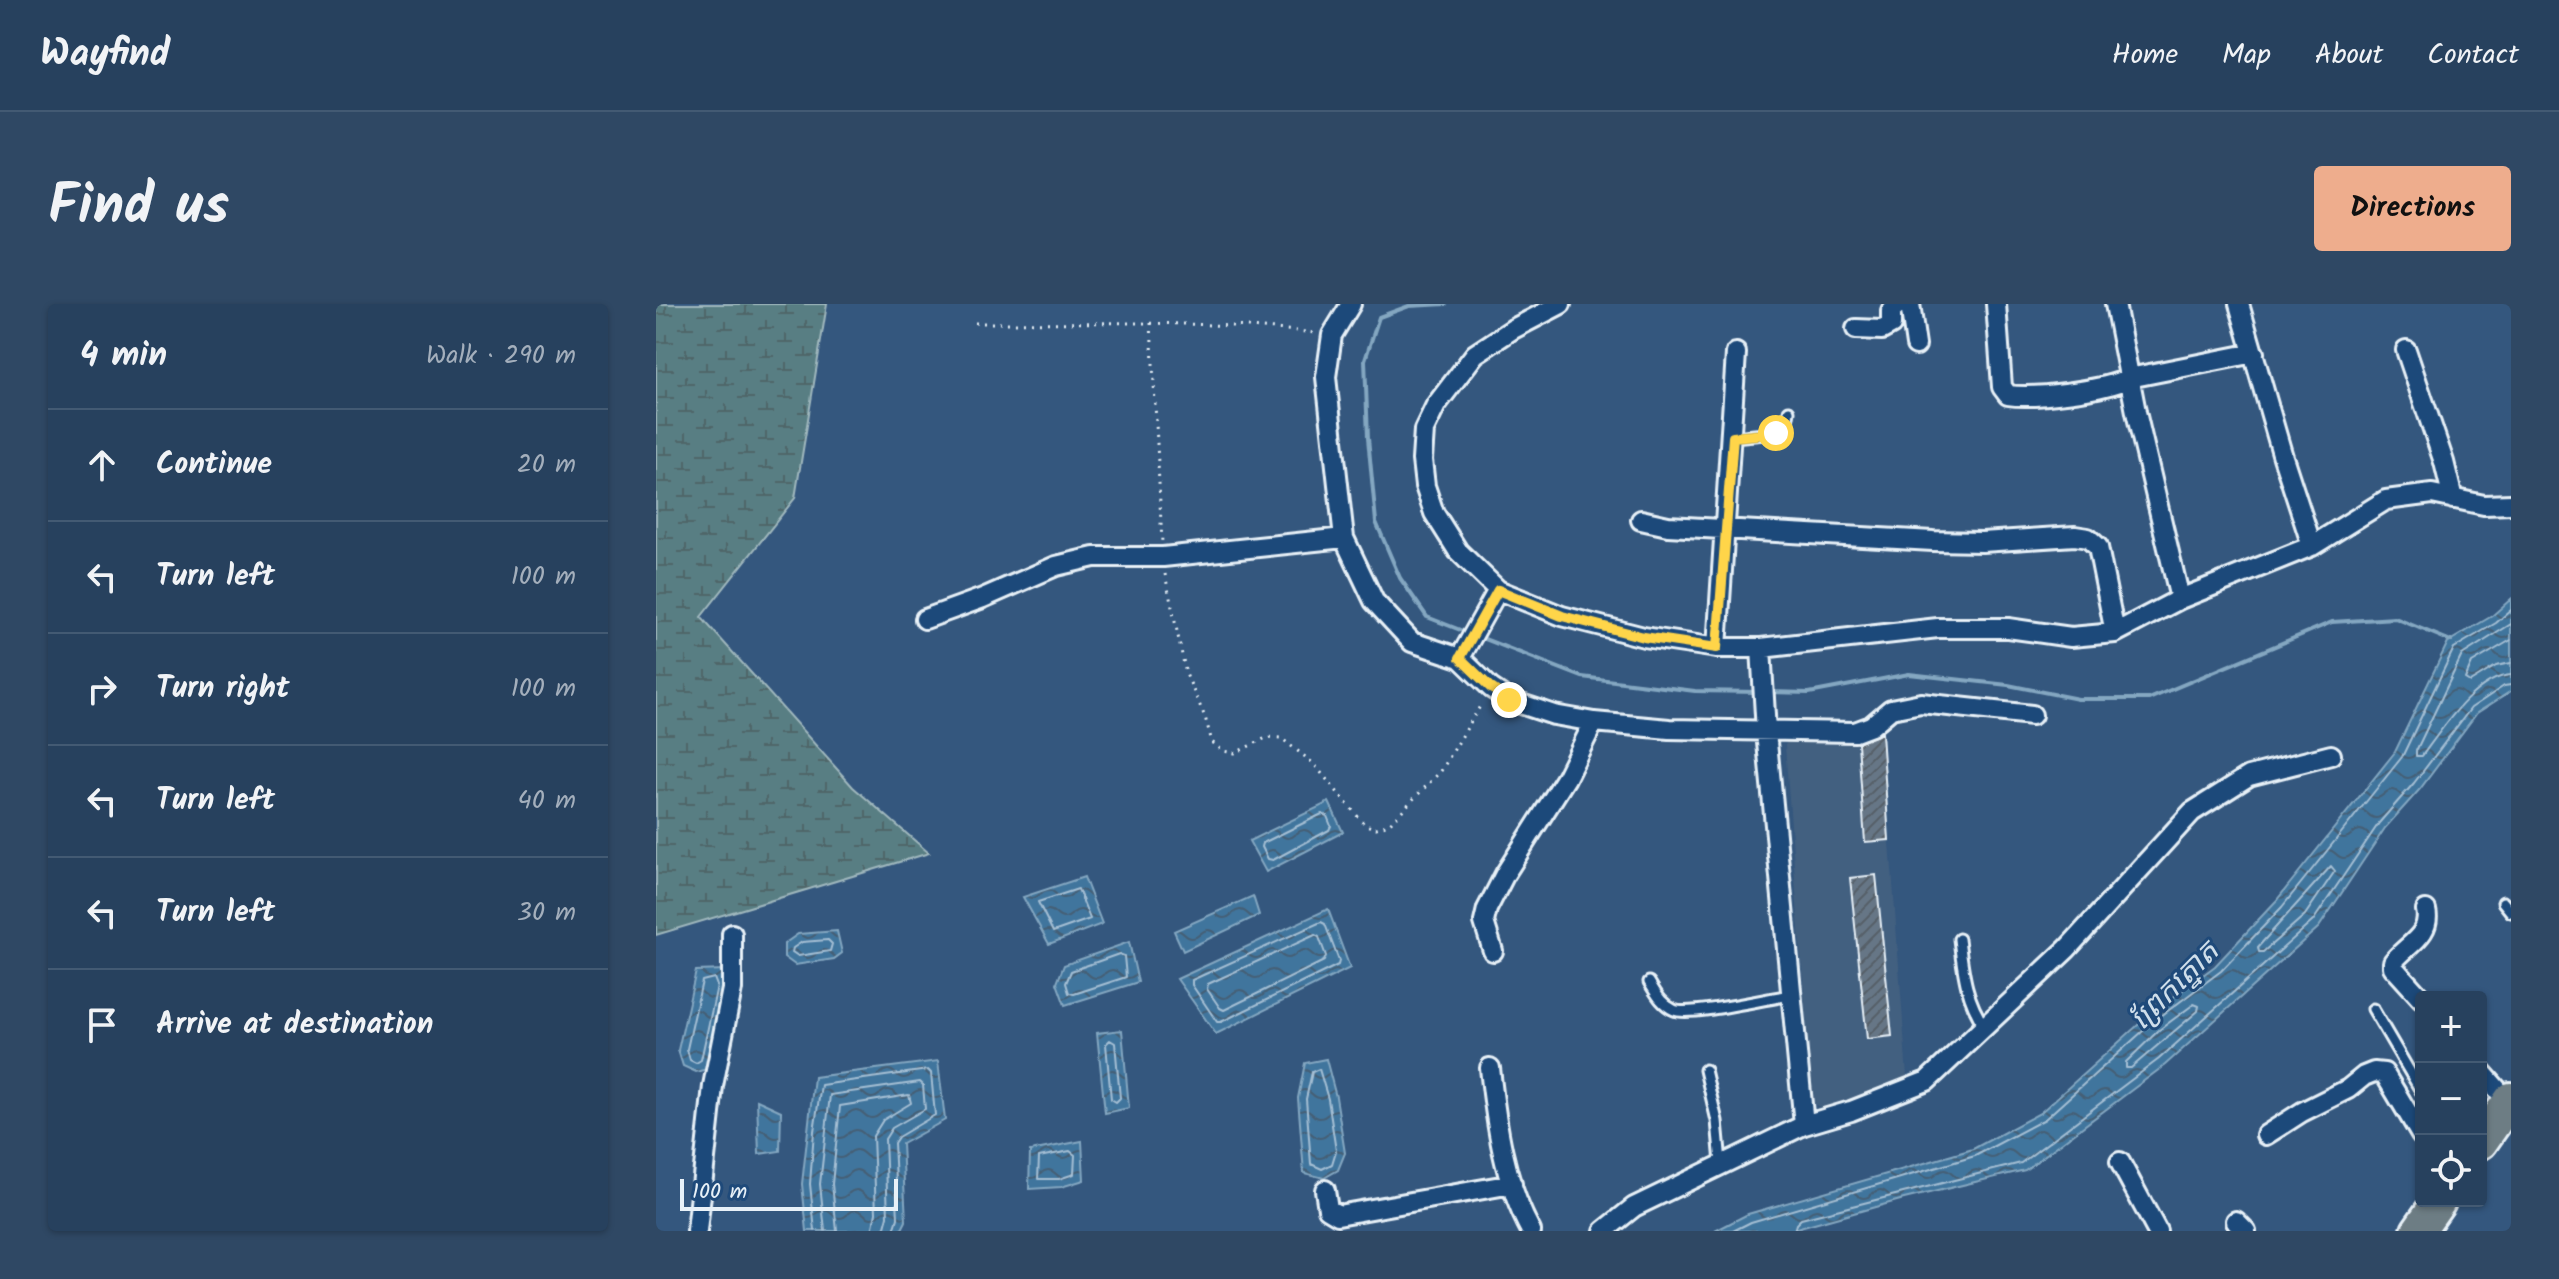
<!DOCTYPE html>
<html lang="en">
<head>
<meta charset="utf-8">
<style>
	body { margin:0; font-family:Kalam,"Noto Sans Khmer",sans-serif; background:#2f4864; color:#f1f3f6 }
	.controls { position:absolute; right:24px; bottom:24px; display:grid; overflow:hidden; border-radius:8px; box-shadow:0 2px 6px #0004 }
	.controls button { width:72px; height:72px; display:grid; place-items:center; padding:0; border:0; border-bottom:2px solid #435a73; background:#27415e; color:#f1f3f6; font:40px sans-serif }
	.scale { position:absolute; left:24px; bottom:20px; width:218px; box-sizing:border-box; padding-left:8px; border:4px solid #e8f1f8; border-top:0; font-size:22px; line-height:28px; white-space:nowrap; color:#e8f1f8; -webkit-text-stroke:6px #1f4a7a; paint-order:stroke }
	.stop { position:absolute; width:24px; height:24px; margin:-18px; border:6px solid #ffd54a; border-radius:50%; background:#fff }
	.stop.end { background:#ffd54a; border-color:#fff; box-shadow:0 2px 8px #0008 }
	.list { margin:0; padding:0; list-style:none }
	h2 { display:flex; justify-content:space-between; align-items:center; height:104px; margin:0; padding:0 32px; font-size:34px }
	h2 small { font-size:26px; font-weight:400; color:#a4afbc }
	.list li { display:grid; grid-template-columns:52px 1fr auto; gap:24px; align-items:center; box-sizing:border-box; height:112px; padding:0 32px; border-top:2px solid #435a73 }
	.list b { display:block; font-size:30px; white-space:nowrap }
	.list em { font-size:26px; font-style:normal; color:#a4afbc }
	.icon { flex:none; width:44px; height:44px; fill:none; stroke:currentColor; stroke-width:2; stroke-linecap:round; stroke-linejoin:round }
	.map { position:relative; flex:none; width:1855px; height:927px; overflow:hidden; border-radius:8px }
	header { display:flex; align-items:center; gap:48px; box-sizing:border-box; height:112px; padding:0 40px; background:#27415e; border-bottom:2px solid #435a73 }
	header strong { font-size:38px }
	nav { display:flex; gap:44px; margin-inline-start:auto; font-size:28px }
	.intro { display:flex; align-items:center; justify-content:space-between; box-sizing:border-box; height:192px; padding:0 48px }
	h1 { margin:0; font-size:56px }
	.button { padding:20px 36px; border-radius:8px; background:#eead8d; color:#111; font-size:28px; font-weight:700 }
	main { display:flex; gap:48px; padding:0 48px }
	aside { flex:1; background:#27415e; border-radius:8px; box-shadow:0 2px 6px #0004 }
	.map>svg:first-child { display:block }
</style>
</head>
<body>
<header>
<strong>Wayfind</strong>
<nav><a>Home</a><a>Map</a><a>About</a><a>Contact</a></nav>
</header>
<div class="intro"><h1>Find us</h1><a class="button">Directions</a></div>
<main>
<aside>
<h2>4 min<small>Walk · 290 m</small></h2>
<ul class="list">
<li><svg class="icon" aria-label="ahead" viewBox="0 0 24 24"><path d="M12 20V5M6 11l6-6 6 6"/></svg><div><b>Continue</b></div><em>20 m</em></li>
<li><svg class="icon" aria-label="left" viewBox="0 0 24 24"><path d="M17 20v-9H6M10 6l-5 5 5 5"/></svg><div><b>Turn left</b></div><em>100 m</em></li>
<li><svg class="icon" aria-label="right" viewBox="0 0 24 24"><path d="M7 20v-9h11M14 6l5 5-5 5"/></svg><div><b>Turn right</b></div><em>100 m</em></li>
<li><svg class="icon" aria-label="left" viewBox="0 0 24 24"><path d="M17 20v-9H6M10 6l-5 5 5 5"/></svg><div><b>Turn left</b></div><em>40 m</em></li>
<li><svg class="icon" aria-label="left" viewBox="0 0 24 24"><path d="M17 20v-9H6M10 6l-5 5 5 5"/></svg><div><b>Turn left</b></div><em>30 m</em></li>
<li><svg class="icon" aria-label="arrive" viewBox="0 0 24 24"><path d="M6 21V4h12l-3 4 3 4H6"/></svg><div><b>Arrive at destination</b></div></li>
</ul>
</aside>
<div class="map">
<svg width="1855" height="927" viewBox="0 0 1855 927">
	<defs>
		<pattern id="wetland-marsh" width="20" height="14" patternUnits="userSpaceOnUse" patternTransform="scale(2)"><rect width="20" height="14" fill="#597e83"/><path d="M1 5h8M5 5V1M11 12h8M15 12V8" fill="none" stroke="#506669"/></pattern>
		<pattern id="water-waves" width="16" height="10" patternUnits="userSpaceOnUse" patternTransform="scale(2)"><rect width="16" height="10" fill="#41759d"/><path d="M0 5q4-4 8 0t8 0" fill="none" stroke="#445e74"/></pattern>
		<pattern id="building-hatch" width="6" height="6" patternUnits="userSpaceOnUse" patternTransform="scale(2)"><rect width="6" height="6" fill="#667686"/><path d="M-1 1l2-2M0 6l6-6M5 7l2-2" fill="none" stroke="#565f68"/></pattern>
	</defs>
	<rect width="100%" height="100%" fill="#34577e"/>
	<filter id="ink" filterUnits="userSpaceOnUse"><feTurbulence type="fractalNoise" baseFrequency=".0125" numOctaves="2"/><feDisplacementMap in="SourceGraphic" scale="16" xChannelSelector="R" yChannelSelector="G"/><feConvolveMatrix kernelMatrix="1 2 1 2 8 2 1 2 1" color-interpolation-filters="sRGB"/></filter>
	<g filter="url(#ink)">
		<!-- built -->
		<path fill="#436080" d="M1226 428 1251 773 1216 789 1168 806 1156 798 1129 441 1134 433Z"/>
		<!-- wetland -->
		<path fill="url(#wetland-marsh)" stroke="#a0b8be" stroke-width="2" d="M0 0H171L139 194 45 313 197 483 273 549 0 631Z"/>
		<!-- water -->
		<path fill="url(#water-waves)" stroke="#84a7c1" stroke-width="2" d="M1855 295V387L1821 409 1764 485 1729 524 1663 623 1509 761 1369 866 1248 895 1133 927H1059L1092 910 1317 845 1384 809 1492 712 1559 662 1620 597 1739 448 1792 338 1836 312Z
			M673 498 687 528 610 568 593 537Z
			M428 573 446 620 393 640 367 593Z
			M597 592 603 611 527 647 518 627Z
			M672 605 694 664 560 730 521 675Z
			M181 627 186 649 178 655 139 661 128 653V640L142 630Z
			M473 638 482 678 409 701 401 679 408 661Z
			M69 666V682L51 765 40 768 27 762 22 746 40 667Z
			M466 726 473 804 449 809 441 729Z
			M670 755 680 793 689 849 682 866 668 874 648 869 642 794 649 759Z
			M282 757 289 816 246 840 250 917 245 927H151L146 880 158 773Z
			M101 796 125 807 124 847 103 850Z
			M426 837 428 876 405 883 373 885 374 847Z"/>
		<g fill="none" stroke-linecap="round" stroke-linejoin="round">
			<!-- shore -->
			<path stroke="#a5bfd4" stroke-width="2" d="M1855 320 1806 351 1760 447V452H1766C1786 425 1819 373 1855 371
				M1855 336 1816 359 1809 375 1814 378 1840 362 1855 359
				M666 510 671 512 675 522 673 526 617 556 612 555 606 543 607 539Z
				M1675 562 1679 567 1649 611 1607 648H1603L1602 643Z
				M422 585 434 615 397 628 382 598Z
				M665 618 669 620 683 657 682 661 565 718H561L536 681V676Z
				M659 631 663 633 670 652 668 657 568 706 564 704 551 685 552 680Z
				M172 636 176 640 174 647 142 652 136 648 137 644 146 638Z
				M463 650 468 652 470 673 418 690 413 689 410 679 415 667Z
				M58 674 61 682 45 756 40 759 34 756 31 745 46 677Z
				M1538 700 1543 702 1542 707 1475 764H1470V758L1503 726Z
				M454 736 459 739 464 794 460 798 455 795 450 740Z
				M663 765 672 795 680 847 676 860 666 865 655 860 650 795 656 768Z
				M414 847 419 851 418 870 403 875H382L383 853Z
				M159 927 154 880 158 827 165 781 272 766 275 769 279 811 242 833 238 839 242 914 238 927
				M169 927 164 880 174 791 264 778 267 781 269 805 236 824 229 835 232 912 228 927
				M181 927 176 880 184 802 253 791 255 799 227 816 217 832 220 909 216 927
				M1077 927 1095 918 1319 852 1389 815 1497 718 1565 667 1626 603 1746 453 1798 344 1840 319 1855 306
				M1138 927 1140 920 1145 915 1365 859 1503 755 1657 617 1723 519 1758 479 1815 404 1848 382 1855 381"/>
			<!-- stream -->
			<path stroke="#84a7c1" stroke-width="4" d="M790 0 753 2 723 13 709 56 712 134 720 218 744 274 771 313 812 329
				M821 332 926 373 1039 387 1103 388
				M1112 388 1153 389 1253 370 1352 381 1422 395H1493L1676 318 1739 314 1795 337"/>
		</g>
		<!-- building -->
		<path fill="url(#building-hatch)" stroke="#e8f1f8" stroke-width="2" d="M1226 429 1233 536 1209 538 1202 439Z
			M1220 571 1236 732 1211 735 1194 574Z"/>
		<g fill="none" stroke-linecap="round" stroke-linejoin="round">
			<defs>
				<path id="lane" d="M1077 133 1120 129 1131 118 1133 107
					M1847 598 1855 608
					M1303 635C1307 667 1310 697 1329 723
					M993 678C1000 689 1005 700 1018 706 1033 713 1113 694 1135 691
					M1717 705 1765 787
					M1049 766 1061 817 1065 859"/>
				<path id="street" d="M695 0 676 31 670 73 688 234 718 297 756 338 804 354 835 384 853 396 898 411 938 418 1013 425 1199 428 1215 422 1235 405 1265 399 1376 411
					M905 0 857 25 819 50 780 101 768 126 766 156 769 182 778 209 802 247 842 286 906 312 988 333 1061 344H1105L1282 324H1352L1415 333 1459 329 1524 295 1656 242 1730 196 1776 190 1828 201 1855 200
					M1254 0 1260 41
					M1340 0 1346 83 1352 91C1378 95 1450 86 1473 74L1598 49
					M1459 0 1480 108 1524 295
					M1583 0 1627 153 1656 242
					M1200 25 1226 26 1235 21V7L1242 0
					M1750 46 1788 158 1797 195
					M985 216 1012 222 1277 237 1326 238 1419 232 1432 234 1442 243 1459 329
					M269 315 327 294 400 262 438 253H507L688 234
					M1061 344 1080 49
					M804 354 842 286
					M837 647 828 618 831 605 849 570 910 474 938 418
					M1765 694 1737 663V658C1750 641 1776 631 1770 606
					M834 764C840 819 848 878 875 927
					M1825 767 1855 801
					M1148 821 1195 807 1271 777 1411 645 1536 508 1593 472 1675 451
					M1610 831 1646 808 1692 785 1708 772 1718 768 1728 769 1765 831
					M1464 858 1501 927
					M669 886 672 905 682 911 856 880
					M1580 917 1590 927
					M41 927 57 782 76 685V630
					M948 927 978 903 1148 821 1110 428 1105 344"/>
				<path id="highway" d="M1825 838 1855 795
					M1762 927 1783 897"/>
			</defs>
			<!-- lane casing -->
			<use href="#lane" stroke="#e8f1f8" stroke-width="15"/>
			<!-- street casing -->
			<use href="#street" stroke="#e8f1f8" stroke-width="24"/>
			<!-- highway casing -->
			<use href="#highway" stroke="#e8f1f8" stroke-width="38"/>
			<!-- path -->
			<path stroke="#e8f1f8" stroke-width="3" stroke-dasharray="2 6" stroke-linecap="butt" d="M319 19C432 19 546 16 659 29
				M495 19 506 239
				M509 270 530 370 549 413 556 438 567 447 579 449 612 433 625 434 657 459 709 521 720 524 733 520 785 467 826 399"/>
			<!-- lane -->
			<use href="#lane" stroke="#1f4a7a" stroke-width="9"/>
			<!-- street -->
			<use href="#street" stroke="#1f4a7a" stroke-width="18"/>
			<!-- highway -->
			<use href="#highway" stroke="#6d7d84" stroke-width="32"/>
		</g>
	</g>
	<g fill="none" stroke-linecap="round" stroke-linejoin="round" filter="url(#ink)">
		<!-- route -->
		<path stroke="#ffd54a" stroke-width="10" d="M853 396 835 384 804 354 842 286 906 312 988 333 1061 344 1077 133 1120 129"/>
	</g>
	<g text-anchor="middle" stroke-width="6" stroke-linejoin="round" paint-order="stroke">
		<!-- water labels -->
		<g font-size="30" font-style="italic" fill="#cfdeea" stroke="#1f4a7a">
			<text transform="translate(1518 681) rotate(-45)" y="10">ព្រែកត្នោត</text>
		</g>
	</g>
</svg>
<div class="controls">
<button>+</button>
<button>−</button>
<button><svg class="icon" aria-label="locate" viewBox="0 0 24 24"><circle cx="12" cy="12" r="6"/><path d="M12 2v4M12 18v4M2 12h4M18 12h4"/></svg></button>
</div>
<div class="scale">100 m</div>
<div class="stop" style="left:1120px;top:129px"></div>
<div class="stop end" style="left:853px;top:396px"></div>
</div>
</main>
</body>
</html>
